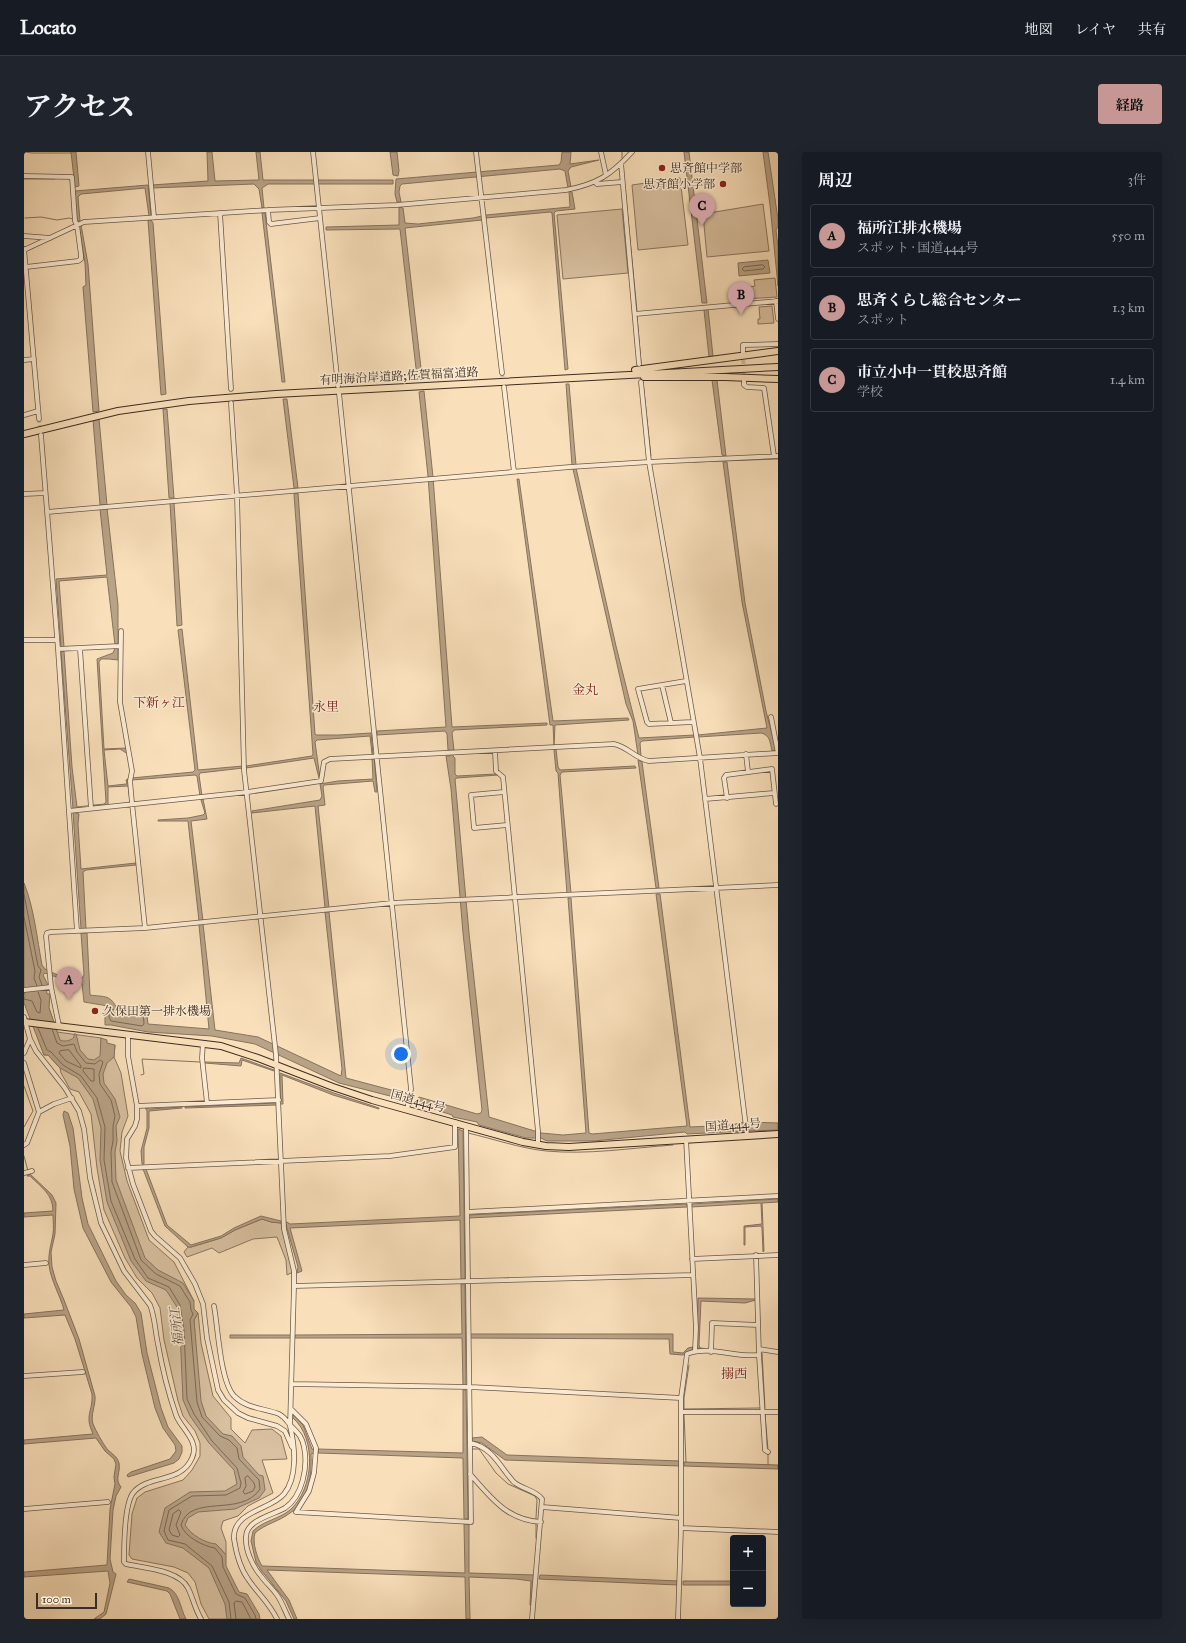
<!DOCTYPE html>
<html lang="ja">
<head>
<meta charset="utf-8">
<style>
	body { margin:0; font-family:"IM FELL Great Primer","Noto Serif JP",serif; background:#20242c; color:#f1f3f6 }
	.controls { position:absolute; right:12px; bottom:12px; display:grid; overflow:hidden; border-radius:4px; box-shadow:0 4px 16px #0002 }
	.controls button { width:36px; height:36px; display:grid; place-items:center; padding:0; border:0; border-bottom:1px solid #363941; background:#171b24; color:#f1f3f6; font:20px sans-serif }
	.scale { position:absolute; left:12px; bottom:10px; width:61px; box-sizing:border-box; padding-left:4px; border:2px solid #3d2c21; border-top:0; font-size:11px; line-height:14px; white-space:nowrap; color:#3d2c21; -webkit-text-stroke:3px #fbebd3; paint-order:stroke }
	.you { position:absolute; left:377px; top:902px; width:14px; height:14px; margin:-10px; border:3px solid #fff; border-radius:50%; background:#1a73e8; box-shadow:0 0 0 6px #1a73e833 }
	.badge { display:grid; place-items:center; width:26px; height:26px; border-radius:50%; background:#c59692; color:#111; font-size:13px; font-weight:700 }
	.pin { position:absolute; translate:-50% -33px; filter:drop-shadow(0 1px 2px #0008) }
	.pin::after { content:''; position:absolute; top:21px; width:14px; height:12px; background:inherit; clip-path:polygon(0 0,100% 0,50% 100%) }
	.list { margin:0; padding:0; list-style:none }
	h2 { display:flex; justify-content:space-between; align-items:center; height:52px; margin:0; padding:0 16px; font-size:17px }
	h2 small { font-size:13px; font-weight:400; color:#9ea1a6 }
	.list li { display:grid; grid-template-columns:26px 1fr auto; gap:12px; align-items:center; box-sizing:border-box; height:64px; margin:0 8px 8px; padding:0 8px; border:1px solid #363941; border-radius:4px }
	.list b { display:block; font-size:15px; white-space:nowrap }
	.list p { margin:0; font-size:13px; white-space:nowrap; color:#9ea1a6 }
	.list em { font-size:13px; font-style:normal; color:#9ea1a6 }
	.map { position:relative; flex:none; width:754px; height:1467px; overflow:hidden; border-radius:4px }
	header { display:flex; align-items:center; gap:24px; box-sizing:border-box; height:56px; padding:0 20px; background:#171b24; border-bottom:1px solid #363941 }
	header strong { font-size:19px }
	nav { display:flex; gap:22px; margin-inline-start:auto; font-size:14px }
	.intro { display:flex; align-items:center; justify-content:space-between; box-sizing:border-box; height:96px; padding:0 24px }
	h1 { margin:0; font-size:28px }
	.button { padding:10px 18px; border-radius:4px; background:#c59692; color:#111; font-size:14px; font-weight:700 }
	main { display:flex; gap:24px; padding:0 24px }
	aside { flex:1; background:#171b24; border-radius:4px; box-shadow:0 4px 16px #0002 }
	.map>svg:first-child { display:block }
</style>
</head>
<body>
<header>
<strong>Locato</strong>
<nav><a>地図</a><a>レイヤ</a><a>共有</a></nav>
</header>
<div class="intro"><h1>アクセス</h1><a class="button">経路</a></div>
<main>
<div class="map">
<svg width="754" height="1467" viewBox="0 0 754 1467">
	<rect width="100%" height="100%" fill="#f9e0bb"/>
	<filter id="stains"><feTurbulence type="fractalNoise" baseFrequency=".005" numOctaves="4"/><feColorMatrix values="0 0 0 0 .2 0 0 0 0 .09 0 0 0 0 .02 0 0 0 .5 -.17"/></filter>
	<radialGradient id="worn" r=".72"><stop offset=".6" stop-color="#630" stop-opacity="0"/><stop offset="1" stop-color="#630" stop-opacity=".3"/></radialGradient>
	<!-- green -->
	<path fill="#d9c1a1" stroke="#8b7661" d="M656 26 664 93 614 98 608 33Z
		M739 52 745 99 683 105 679 62Z
		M598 57 604 121 539 127 533 63Z
		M751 126 753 145 721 147V140H723L726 135 731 134 730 128Z
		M748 154 750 171 734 172V167H736L735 155Z
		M25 856 33 880 77 886 78 905 70 918 45 907 23 865Z
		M14 886 20 895 54 924 77 951 79 1008 109 1106 144 1135 157 1150 163 1246 216 1319 215 1337 144 1358 192 1415 207 1467H185L177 1452 171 1430 164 1421 150 1415 108 1407 105 1403 108 1362 113 1346 121 1340 159 1328 168 1318 176 1304V1291L171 1279 159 1264 154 1249 140 1188 136 1156 128 1141 113 1126 101 1106 80 1058 73 1016 67 962 55 940 46 937 37 921 36 916 24 903H20Z
		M91 893 90 905 97 921 104 964 98 980 96 999 103 1029 125 1088 150 1110 170 1149 120 1109 91 1034 76 924Z
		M238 1067 247 1070 257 1071 269 1120 263 1123 262 1108 253 1085 229 1087 195 1101 188 1096 163 1105 160 1100 164 1095H167L197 1086 211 1078Z
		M174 1161 177 1191 189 1244 207 1266V1277L221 1291 228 1278 248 1277 257 1284 263 1307 238 1308 249 1341 224 1354 214 1364 199 1369 197 1376 202 1390V1403L192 1392 185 1396 158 1380V1361L234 1341 178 1263 175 1247 170 1168Z"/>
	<!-- water -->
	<path fill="#b9a387" stroke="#87735e" d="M47 0H52L55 34 51 35Z
		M183 0H188L191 29 235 28 232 0H236L239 28H369V32H244L238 36 240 56H238L235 37 230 32 128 36V33L184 29Z
		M366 0H373L375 19 374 24 369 23Z
		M538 0H547L546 12 575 8 547 15 544 19 547 35 544 36 541 19 536 17 378 32 376 34 375 40 377 50H373L371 42 372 27 535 13 537 10Z
		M660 0H665L683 151H678Z
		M739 0H744L754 67V74L752 78 754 95V134L746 53Z
		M124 33 127 64H125L121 36 57 42 54 45 56 69H54L52 67 51 39Z
		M545 39 548 40 551 57 532 59 530 61 544 217 541 218 528 61 526 60 462 66V63L546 55Z
		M375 55 379 56 381 71 394 72 449 66 458 64V68L381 76 398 225H393L376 77 302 78V75L375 73Z
		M238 61H241L261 230H258Z
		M124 68H127L129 71 142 242 137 243Z
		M57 73 64 112 75 259 69 260 59 135 62 133 61 111 55 75Z
		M744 108 746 121 715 124 714 111Z
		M684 157 689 204 685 205 680 158Z
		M688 228H693L702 304 698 303Z
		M542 232H545L552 313H548Z
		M400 239 409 325 428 575 523 571V573L430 578 428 581 430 598H428L429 604 431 606V622L433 624 472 622 474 623 433 626 431 627 445 781 465 965 517 981 539 983 562 981 544 746H547L565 981 568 982 663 974 632 742H636L666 975 708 973 720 970 724 974 723 970 754 971V978L725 979 724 976 721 979 663 982 661 980 570 989H523L517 986H502L455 973 453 970 429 965 428 963 394 952 393 949 395 945 453 962 457 961 458 958 439 781 427 637 422 604H426V598H424L423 582 421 579 353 583V579L422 575 404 324 395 240Z
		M259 247H263L274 336H270Z
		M139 257H143L150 346H145Z
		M75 267 83 353H76L69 268Z
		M699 310H703L721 451 742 559 752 598 748 599C746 590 746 583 737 581L674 585V583L743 576 718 450Z
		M552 316 592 494 615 586 670 583 671 585 618 589 616 591 617 604 614 603 609 569 602 552 549 317Z
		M493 327H495L529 569 604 566 605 568 531 573 530 594 529 573H526Z
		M274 341 291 582 292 583H315L347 581 349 602H348L346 584 293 588 291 590 296 626H295L290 606 222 616V614L288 604 289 602 270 342Z
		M146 351H150L158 473 153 474Z
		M83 356 94 453V491L91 493 83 425 35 429 40 495H37L32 427 83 423 76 357Z
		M158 477 174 618 219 614V616L176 621 175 623 178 644H176L173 624 171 623 108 628V626L169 620 171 618 154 478Z
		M91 496 94 497V508L85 507H77L75 510 80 597 103 596 104 602 96 597 80 598 84 634 102 632H103L102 628 105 626 106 649 104 634 84 635V653L49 657 37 499H40L48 615 53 655 80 652 82 650 73 507 89 501Z
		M532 597 534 615 536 618 611 614 612 616 538 620 536 623 547 741 543 742 534 621 532 619 530 598Z
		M350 605 353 640H351L349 629 300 633 299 635 301 653 294 654 305 756H301L291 654 228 661V659L296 648 298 644 296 632 314 629 349 627 348 606Z
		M614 608 618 610 635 736H632Z
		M179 647 183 667 167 669 179 769H175L164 669H134V668L164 666 179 663 181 661 177 648Z
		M49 660 55 662 54 672 57 717 112 711V713L62 718 59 720 62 777H57Z
		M0 731C10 756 13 786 18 813L21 817 46 829H56L60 823 57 781H63L66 843C78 845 86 842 92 855L122 853 124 872 185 877 175 773 179 772 191 878 234 885 317 924 318 917 301 760H305L322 926 371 939 375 938 383 941 381 949H373L370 945 315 931 231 892 188 884 124 880 87 873H81V862H79L80 857H84V854L60 850 58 832 56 831 47 833 48 841 43 842C41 825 36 827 21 821L19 823 24 833 22 834 23 842H26L25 856 36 888C40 890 47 889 50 885V882H52L56 898 64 907 70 908 76 904 77 886 83 888V891L91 893 90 905 83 911 79 922 80 931 91 947 96 965 92 974 93 989 91 1000 92 1028 121 1106 134 1118 159 1131 170 1149V1157L174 1161 170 1168 177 1249 182 1264 199 1282 208 1284 217 1294 219 1305 235 1323 239 1324 241 1338 235 1346 211 1357 174 1360 164 1366 161 1373C167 1383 181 1391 192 1392L202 1403V1414L215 1440 223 1442 235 1462 236 1467H203L201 1452 185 1416 159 1396 142 1391 135 1380 141 1356 166 1340 201 1339 213 1332 210 1318 185 1291 166 1264 159 1248 156 1178 153 1155 142 1138 122 1129 107 1109 83 1050 76 1008 77 976 69 947 54 926 36 916 24 903H20L0 851V846L1 845 0 836Z
		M217 906 250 918V919L218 908 217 914 181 911V910L215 911Z
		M256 921 310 941 355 956V957L309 943 258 923 259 952H256Z
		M253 951V953L161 956V955Z
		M121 955 125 957 158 955V956L125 959V976L120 995V1012H118L117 999 123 976V959Z
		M40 959 44 961 49 976 58 1046 64 1072 92 1129 102 1143 111 1151 117 1161 123 1201 137 1256 144 1275 158 1294V1300L155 1307 150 1311 104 1325 103 1323 107 1320 146 1307 152 1299 151 1293 139 1276 131 1256 118 1202 112 1165 107 1155 87 1130 59 1076 50 1037 46 994 39 963Z
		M434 977 439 979 441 1129H437L436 1068 266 1076 278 1119 273 1121 274 1115 261 1069 266 1072 436 1064Z
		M119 1017H122L143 1073 167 1093 197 1084 210 1076 237 1064 257 1069V1071L247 1070 238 1067 211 1078 197 1086 167 1095H164L141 1074Z
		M6 1022 28 1043 32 1051 31 1082 27 1100 28 1115 32 1129 40 1148 55 1187 71 1244C72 1253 66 1263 69 1272 72 1279 78 1290 83 1297 88 1302 93 1304 95 1311 97 1320 90 1327 97 1335L92 1344 89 1358 86 1407 89 1420 92 1422 82 1462 76 1467H70L80 1460 86 1431 84 1419 0 1425V1420L83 1413 86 1357 91 1332 90 1325 92 1312 90 1307 81 1299 72 1286 0 1292V1288L69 1282C60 1262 69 1261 68 1242L51 1187 41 1163 0 1166V1162L40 1158C36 1143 27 1129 25 1113 24 1102 27 1093 29 1082 30 1076 29 1069 29 1063L0 1065V1061L29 1059C29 1042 17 1035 6 1024H3Z
		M754 1047V1050L738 1051 740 1099 739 1100 738 1076 737 1074 721 1075V1093H720V1074L738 1072 737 1051 667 1055V1052Z
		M663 1052V1055L445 1066V1063Z
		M437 1132H441L442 1234H439L438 1186H271V1183L438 1182Z
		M674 1146 732 1147V1148L721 1151 677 1149 675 1193 676 1196 686 1197V1198L674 1197 673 1193Z
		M446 1182H649V1200L659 1201 664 1196 669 1195V1197L659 1203 646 1202 645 1187 446 1186Z
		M206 1183H267V1186H206Z
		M439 1238H442L444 1367H440L439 1306 294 1301V1297L439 1301Z
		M269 1262 279 1273 288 1297 290 1298V1301L287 1302C288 1322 285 1349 266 1361 256 1369 241 1372 231 1381 228 1390 233 1406 238 1414L441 1421 440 1372H445V1421L511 1423 508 1453H506L507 1429 492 1427 445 1425 446 1467H442L441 1425 243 1418 265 1448 273 1467H270L262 1449 237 1418 232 1410 227 1389 229 1379C239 1369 255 1367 266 1358 290 1337 293 1287 269 1266Z
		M458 1285 483 1303 656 1309V1314L481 1308 458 1291 448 1289V1286Z
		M660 1310 754 1313V1317L660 1314Z
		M516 1423 654 1429V1433L515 1427Z
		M105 1427 145 1436C156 1442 156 1456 162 1467H156L146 1442 143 1439 103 1430Z
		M659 1429H709V1433H659Z"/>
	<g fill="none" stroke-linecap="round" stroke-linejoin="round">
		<!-- shore -->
		<path stroke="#7b6854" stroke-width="1" d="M739 113 741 115 739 117 720 119 718 117 720 115Z
			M0 742 14 814 17 818 15 825 18 833
			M0 765 11 819 10 826 13 834
			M0 847 8 849 13 860 16 861 17 848 14 840
			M117 857 119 859 120 872 118 874 87 869 85 865V861L88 858Z
			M14 876 23 898 27 900 39 913 57 924 73 946 81 975 80 1008 87 1049 111 1107 124 1126 145 1135 156 1153 160 1178 163 1247 170 1262 188 1289 213 1316 217 1331 216 1336 202 1343 168 1344 145 1358 140 1379 144 1388 161 1392 188 1414 205 1450 207 1467
			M28 877 33 891 39 894 50 892 53 900 62 911 71 912 76 908 79 910 75 922 76 932 87 948 91 964 89 974V989L87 1000 88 1030 117 1108 132 1122 156 1134 166 1150 167 1158 169 1162 166 1168 173 1250 178 1265 196 1284 205 1288 213 1296 215 1307 235 1328 236 1337C217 1366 166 1341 157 1373 161 1385 179 1394 191 1396L198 1405 199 1415 212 1442 221 1446 231 1463 232 1467
			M45 898 57 914V916L42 909 35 901 36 899Z
			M60 916 70 917V929H67L59 919Z
			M224 1324 230 1331 231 1335 229 1339 221 1342 219 1340 222 1334 221 1326Z
			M155 1358 157 1360 152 1373 156 1383 154 1385 148 1383 145 1378 149 1362Z
			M212 1467 210 1451 212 1449 218 1450 227 1467"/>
		<!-- stream -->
		<path stroke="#87735e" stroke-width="1" d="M1 0 8 1H47
			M598 0V6
			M600 26 613 159
			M0 27H31
			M1 66 17 65 33 68 45 66 49 67
			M613 164 617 211
			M619 230 627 304
			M670 310 754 307
			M117 923 120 922 118 907 176 910
			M0 934 9 959 0 975
			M444 981C470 987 495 996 522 999 564 1003 607 996 649 993
			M0 1004 4 1019
			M738 1201 741 1256
			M665 1213 660 1246V1257L736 1256
			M660 1262 662 1310
			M741 1262 744 1298
			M448 1297H455L472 1321 484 1332 511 1344 513 1348 512 1366
			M744 1302V1313
			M512 1386V1372"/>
		<!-- minor-tunnel -->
		<path stroke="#d3bc9c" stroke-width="4" stroke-dasharray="4 2" stroke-linecap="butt" d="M719 202 720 227
			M478 221 480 235
			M15 267 16 279"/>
		<defs>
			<path id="minor" d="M124 0 130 65
				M289 0 314 234
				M452 0 478 221
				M577 0 582 23
				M597 11 615 212
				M0 24 48 25 51 69 53 73 57 103V107L54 109 2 115
				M571 30 573 32 598 30
				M244 58 245 70 247 72 296 66
				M196 61 207 237
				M0 84 26 86
				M0 97 15 267
				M0 98 60 70 244 58 373 53 542 38C573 32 587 23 608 0
				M752 149 754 167
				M611 162 754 149
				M719 201V193L754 192
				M0 208 10 207
				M720 227V233L723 235 740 236 750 304
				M617 230 625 310 676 606 723 983
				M480 235 490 320
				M315 241 387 937 383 958
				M207 251 213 343 220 618 252 903 260 1077 270 1119V1134L266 1274C271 1294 274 1325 260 1342 247 1358 208 1359 210 1387 212 1400 216 1416 224 1427 234 1442 244 1449 253 1467
				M0 263 14 259
				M17 283 34 497 53 779
				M0 342 21 341
				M23 360 546 315 625 310 754 304
				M97 479 96 550 108 619 106 629 108 651 121 776
				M0 488H33
				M34 497 96 494
				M56 497 67 656
				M662 529 614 537 623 570 625 572 669 570
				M638 533 647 571
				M747 565 754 601
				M471 599 472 619 479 625 514 979V993
				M722 602 724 620
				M480 640 447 643 450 676 483 673
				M703 646 700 626 702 623 748 617 752 652
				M681 647 750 641
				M45 659 224 640 297 629 300 610 306 607 590 592C604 595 612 607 625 609L754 601
				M27 835 35 874
				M0 838 27 835 22 784 23 781 27 780 121 776 368 751 754 733
				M0 865 6 887 12 899 41 936 55 959 60 977 66 1026 77 1071 100 1119 126 1153C131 1165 131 1179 134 1192 138 1215 144 1240 152 1263 157 1277 176 1289 168 1306 157 1332 124 1322 109 1341 100 1353 100 1394 100 1410L102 1412C120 1416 155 1418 164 1436 169 1446 171 1457 177 1467
				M104 883V904L113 954V967L111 974 103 987 102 1006 109 1032 127 1079 131 1084 156 1106 171 1132 179 1152 183 1186 194 1238 200 1248 214 1261 224 1266 253 1274 261 1279 268 1295
				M179 891 178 906 183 951
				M0 901 6 887
				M0 911 15 960 3 991 0 993
				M113 954 255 948
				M15 960 30 952 48 946
				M662 987 672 1176 671 1199
				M104 1016 366 1004 431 995V970
				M0 1021 8 1019
				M443 1060 754 1044
				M732 1103 735 1203 741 1298 744 1300
				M668 1107 754 1103
				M0 1113 22 1111
				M270 1134 669 1123
				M190 1154C194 1175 196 1229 210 1244 223 1257 240 1256 255 1262 261 1265 264 1271 268 1275 275 1282 278 1285 280 1295 284 1314 279 1344 261 1356 249 1363 222 1368 222 1385 221 1398 229 1415 237 1424 242 1431 248 1436 253 1443 258 1450 261 1459 265 1467
				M735 1197 754 1200
				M687 1200 688 1171 734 1173
				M735 1203C713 1206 685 1193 663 1202L657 1246V1376L754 1380
				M0 1224 59 1220
				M268 1232 446 1235 657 1246
				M267 1257 282 1272 292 1296 290 1321 285 1339 272 1360 447 1370 442 974
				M657 1260H754
				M446 1291C464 1294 473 1308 483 1322 486 1325 488 1329 491 1331 499 1337 513 1339 518 1347L508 1467
				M446 1322C467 1346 483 1368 517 1370
				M518 1355 657 1366
				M0 1357 84 1350
				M654 1467 657 1376"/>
			<path id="highway" d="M611 218 754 199
				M620 225H701L754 227
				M0 282 94 259 165 249 252 242 754 215
				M0 870 197 894 234 906 309 935 348 948 499 990 522 994 545 995 754 982"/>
		</defs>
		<!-- minor casing -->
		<use href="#minor" stroke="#6c5948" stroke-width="5.5"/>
		<!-- highway casing -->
		<use href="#highway" stroke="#3d2c21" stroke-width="8"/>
		<!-- minor -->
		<use href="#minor" stroke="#fbebd3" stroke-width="4"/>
		<!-- highway -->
		<use href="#highway" stroke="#f9e0bb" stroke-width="6"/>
	</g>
	<!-- markers -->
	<g fill="#8f2418" stroke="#fbebd3" stroke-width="1.5">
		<circle cx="638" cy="16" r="4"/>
		<circle cx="699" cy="32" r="4"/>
		<circle cx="71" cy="859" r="4"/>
	</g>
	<g text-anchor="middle" stroke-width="3" stroke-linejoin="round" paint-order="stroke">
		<!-- poi labels -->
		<g font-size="12" fill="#3d2c21" stroke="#fbebd3" text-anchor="start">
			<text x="646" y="20">思斉館中学部</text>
			<text x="691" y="36" text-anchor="end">思斉館小学部</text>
			<text x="79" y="863">久保田第一排水機場</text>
		</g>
		<!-- street labels -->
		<g font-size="12" fill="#3d2c21" stroke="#fbebd3">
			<text transform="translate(375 224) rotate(-3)" y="4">有明海沿岸道路;佐賀福富道路</text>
			<text transform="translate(394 949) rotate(15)" y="4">国道444号</text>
			<text transform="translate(709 973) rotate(-4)" y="4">国道444号</text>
		</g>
		<!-- neighbourhood labels -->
		<g font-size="13" fill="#7a1f14" stroke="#fbebd3">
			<text x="561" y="542">金丸</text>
			<text x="135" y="555">下新ヶ江</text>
			<text x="302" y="559">永里</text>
			<text x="710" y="1226">搦西</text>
		</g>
		<!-- water labels -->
		<g font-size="13" font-style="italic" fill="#625040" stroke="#fbebd3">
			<text transform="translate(152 1175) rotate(-96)" y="5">福所江</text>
		</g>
	</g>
	<rect width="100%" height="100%" filter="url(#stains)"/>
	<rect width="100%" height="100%" fill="url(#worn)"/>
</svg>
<div class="controls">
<button>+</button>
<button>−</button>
</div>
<div class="scale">100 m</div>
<div class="you"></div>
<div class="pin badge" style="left:45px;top:848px">A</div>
<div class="pin badge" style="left:717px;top:163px">B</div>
<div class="pin badge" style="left:678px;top:74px">C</div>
</div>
<aside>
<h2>周辺<small>3件</small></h2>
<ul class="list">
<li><span class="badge">A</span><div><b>福所江排水機場</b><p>スポット · 国道444号</p></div><em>550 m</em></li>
<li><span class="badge">B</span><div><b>思斉くらし総合センター</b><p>スポット</p></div><em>1.3 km</em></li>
<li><span class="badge">C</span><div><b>市立小中一貫校思斉館</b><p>学校</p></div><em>1.4 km</em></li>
</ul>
</aside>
</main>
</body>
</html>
